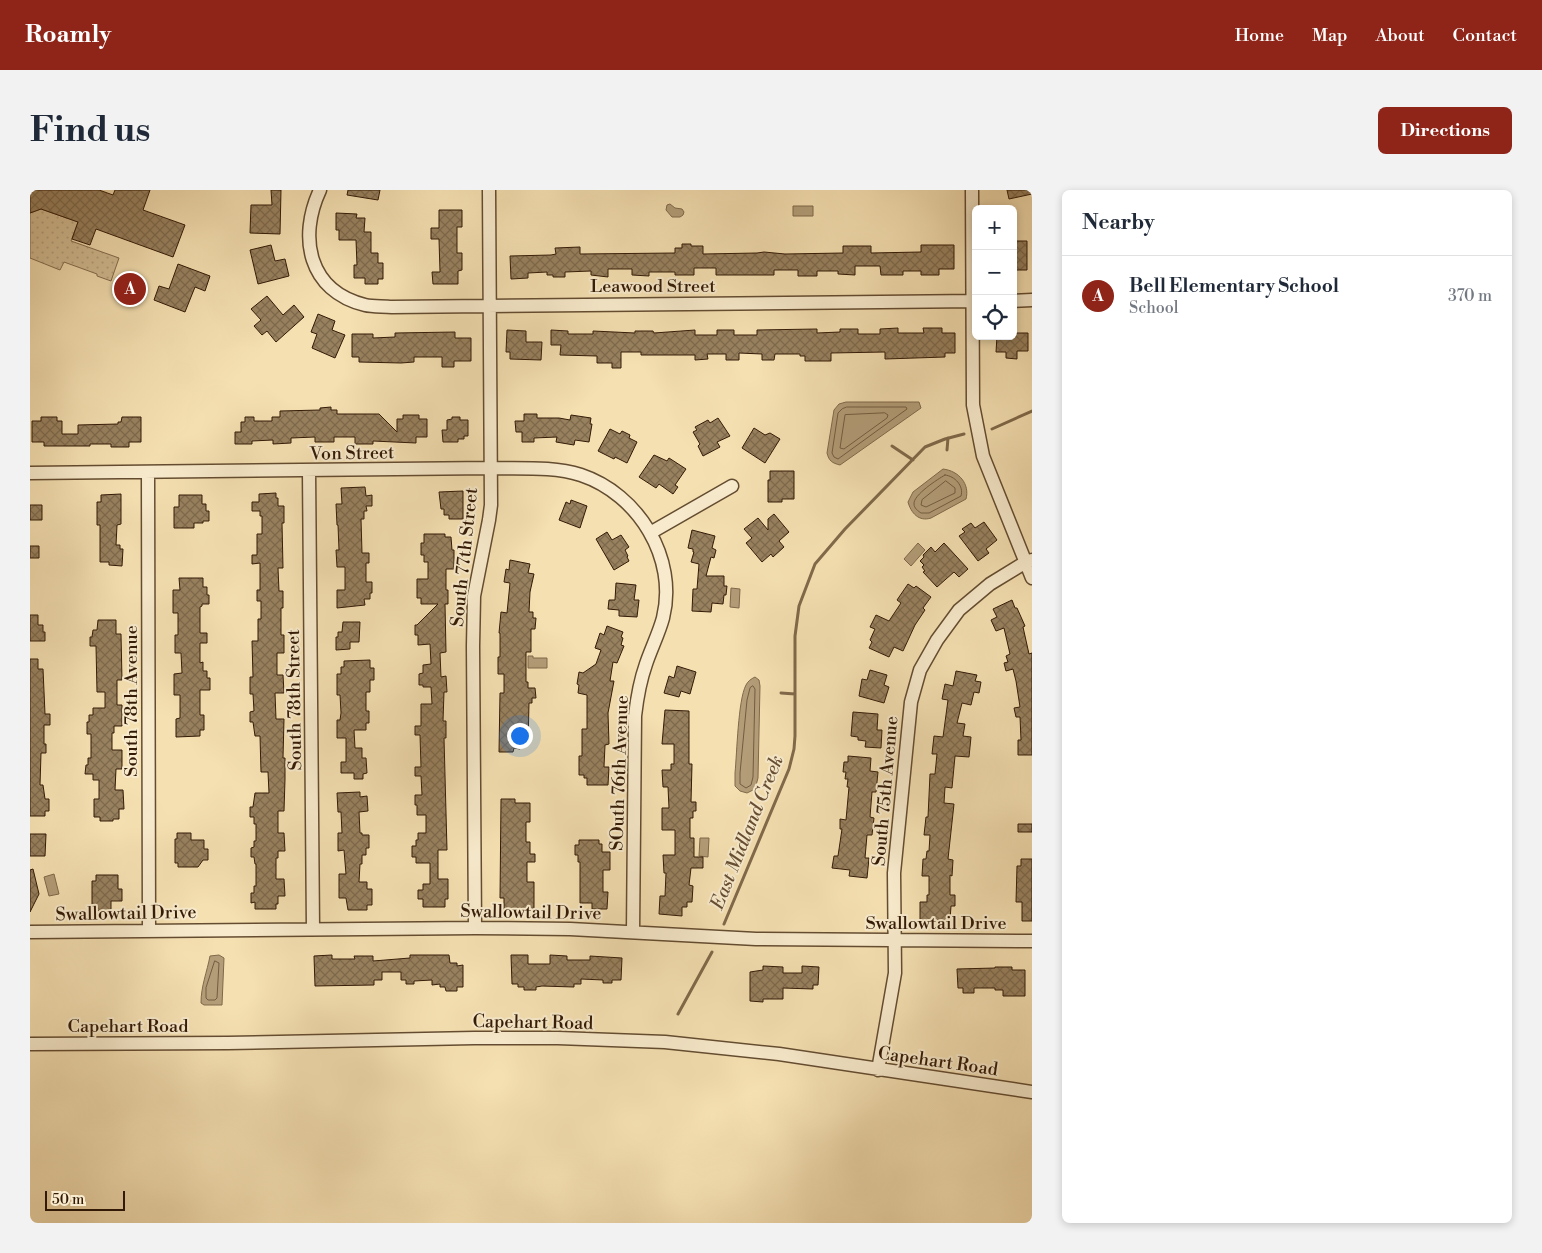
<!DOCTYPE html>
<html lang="en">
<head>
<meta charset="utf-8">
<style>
	body { margin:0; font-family:"Libre Bodoni",serif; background:#f2f2f3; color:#1f2937 }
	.controls { position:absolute; right:15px; top:15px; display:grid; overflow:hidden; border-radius:8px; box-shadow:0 2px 8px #0003 }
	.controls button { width:45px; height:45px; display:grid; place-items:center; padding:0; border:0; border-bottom:1px solid #e0e1e3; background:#fff; color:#1f2937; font:25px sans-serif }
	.scale { position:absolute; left:15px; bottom:12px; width:80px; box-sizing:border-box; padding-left:5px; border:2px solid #331a06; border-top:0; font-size:14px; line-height:18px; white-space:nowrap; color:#331a06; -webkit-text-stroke:4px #f8ebcd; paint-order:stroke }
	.you { position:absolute; left:489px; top:545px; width:18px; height:18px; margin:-12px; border:4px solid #fff; border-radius:50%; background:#1a73e8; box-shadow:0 0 0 8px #1a73e833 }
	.badge { display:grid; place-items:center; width:32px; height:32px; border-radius:50%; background:#8f2418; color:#fff; font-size:16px; font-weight:700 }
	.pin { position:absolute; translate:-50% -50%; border:2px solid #fff; box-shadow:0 1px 5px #0006 }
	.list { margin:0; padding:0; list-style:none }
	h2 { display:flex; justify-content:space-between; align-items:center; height:65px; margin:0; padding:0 20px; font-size:21px }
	h2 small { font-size:16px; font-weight:400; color:#747a83 }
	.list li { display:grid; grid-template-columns:32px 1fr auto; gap:15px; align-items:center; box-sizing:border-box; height:80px; padding:0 20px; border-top:1px solid #e0e1e3 }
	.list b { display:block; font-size:19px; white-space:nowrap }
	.list p { margin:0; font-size:16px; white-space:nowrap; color:#747a83 }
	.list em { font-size:16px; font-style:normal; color:#747a83 }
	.icon { flex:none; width:28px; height:28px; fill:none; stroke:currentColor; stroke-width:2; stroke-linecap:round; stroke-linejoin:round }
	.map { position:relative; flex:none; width:1002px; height:1033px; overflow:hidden; border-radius:8px }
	header { display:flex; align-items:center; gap:30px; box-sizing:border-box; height:70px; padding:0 25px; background:#8f2418; color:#fff }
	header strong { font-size:24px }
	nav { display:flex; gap:28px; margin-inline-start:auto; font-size:18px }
	.intro { display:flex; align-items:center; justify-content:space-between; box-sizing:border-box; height:120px; padding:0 30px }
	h1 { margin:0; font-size:35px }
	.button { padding:12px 22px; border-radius:8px; background:#8f2418; color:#fff; font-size:18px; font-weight:700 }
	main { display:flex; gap:30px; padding:0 30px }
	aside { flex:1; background:#fff; border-radius:8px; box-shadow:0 2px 8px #0003 }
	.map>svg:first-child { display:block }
</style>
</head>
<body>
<header>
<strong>Roamly</strong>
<nav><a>Home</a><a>Map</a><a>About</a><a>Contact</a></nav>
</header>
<div class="intro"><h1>Find us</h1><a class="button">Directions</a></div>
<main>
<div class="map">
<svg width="1002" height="1033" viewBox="0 0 1002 1033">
	<defs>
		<pattern id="green-dots" width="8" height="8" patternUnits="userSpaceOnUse" patternTransform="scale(1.25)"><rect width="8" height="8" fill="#d4be95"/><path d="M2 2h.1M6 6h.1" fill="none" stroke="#b6a37f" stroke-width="1.8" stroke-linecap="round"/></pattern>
		<pattern id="building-cross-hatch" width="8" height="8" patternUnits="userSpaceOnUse" patternTransform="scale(1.25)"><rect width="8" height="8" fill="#98815f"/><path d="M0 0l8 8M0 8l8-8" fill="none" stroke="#7d694c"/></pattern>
	</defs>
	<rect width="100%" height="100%" fill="#f5e0b2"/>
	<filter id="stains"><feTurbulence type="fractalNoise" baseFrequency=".004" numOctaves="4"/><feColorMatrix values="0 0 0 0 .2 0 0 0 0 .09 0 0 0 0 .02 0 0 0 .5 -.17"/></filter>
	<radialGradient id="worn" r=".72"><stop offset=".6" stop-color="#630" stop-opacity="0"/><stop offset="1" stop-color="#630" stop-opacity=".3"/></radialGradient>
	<!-- green -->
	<path fill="url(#green-dots)" stroke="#846c4e" d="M11 19 48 32 41 51 89 68 81 91 67 86V84L34 72 30 80 0 68V23Z"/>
	<!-- water -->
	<path fill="#b39d78" stroke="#80694a" d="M637 15 640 14 645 18 652 19 654 22 653 25 650 27H642L636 20Z
		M763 16H783V26H763Z
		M816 212H889L891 218 810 275C802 273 799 271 797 263L804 220 809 214Z
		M913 279C929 281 940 294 936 309L901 328C889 332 881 323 878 312L883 302Z
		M888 353 895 360 881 376 874 369Z
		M701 398 710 399 709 418 700 417Z
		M498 466H503V468H517V478H498Z
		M725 487 729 490 730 496 728 588 725 599 717 603 710 601 705 596V583C707 563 708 510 716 495 718 491 721 489 725 487Z
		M670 648H679L678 667 669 666Z
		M24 684 29 704 19 706 14 687Z
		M189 765 194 768 192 815H174L171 813C171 796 177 782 180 766Z"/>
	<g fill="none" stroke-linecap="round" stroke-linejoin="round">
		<!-- shore -->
		<path stroke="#735c3f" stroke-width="1" d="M817 217H876L877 219 808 269 804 267 802 263 808 223 812 219Z
			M855 223 858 225 857 228 814 259 810 258 815 225Z
			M915 285C925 286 934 296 931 306L899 323H891C888 321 884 318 884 314 883 305 908 289 915 285Z
			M916 291 925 298V303L896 317 891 315 892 310Z
			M723 496 725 499 723 587 721 595 716 598 710 594V583L717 510 720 498Z
			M185 771 189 773 187 808 185 810H178L176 808V798Z"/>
		<!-- stream -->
		<path stroke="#80694a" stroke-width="3" d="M962 239 1002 221
			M862 256 883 270
			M917 260 918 248
			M751 503 765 504
			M694 734 759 579 764 559 765 546V446L769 416 785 374 815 339 895 257 915 249 934 244
			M648 824 682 762"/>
	</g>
	<!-- building -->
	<path fill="url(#building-cross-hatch)" stroke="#331a06" d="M0 0H69L83 5 85 0H120L113 20 155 35 143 67 66 39 60 55 42 49 48 32 11 19 0 23Z
		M241 0H251L250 44 220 43 221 15H242Z
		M318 0H350L348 10 317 5Z
		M977 0H1002V4L979 9Z
		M409 20H432V37H427V63H432V80L428 81V94H403L402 82H410L409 49H401V38H409Z
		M306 23 327 24 326 28H335L334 42H341V63H348V73H353V89H348V94H335V88H324V75H327L326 50H309V40H306Z
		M983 51H997V80H983Z
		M652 54H661V56H673V64L727 63 734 62 755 64 813 63V56H841V63L891 62V55H924V79H909V85H891V81H873V85H851L850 76H825V85L808 84V81H787V86H768V80H744V85H686V78H664V85H645V82H619V86L602 85V79H578V87L561 85V81L535 82V87H523V85H517V82L498 83V88L481 89 480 66 521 65 526 64 525 58 550 57V64L645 63V58H652Z
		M241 55 245 71 255 69 259 86 228 94 220 60Z
		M148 74 180 86 175 101 165 97 155 122 124 110 129 96 139 99Z
		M237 106 253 125 264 115 274 127 246 152 237 141 232 145 224 136 231 130 221 119Z
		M288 124 305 131 302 140 315 145 305 168 282 158 287 144 281 142Z
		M868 138V143H894L893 138H912V143H925V163H915V167L855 169V162L801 163V171H775V166H770V164H745L744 170H732V164L709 163V170H696V164H677L678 169 665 170V165H611V162H591V178H582V173H567V166L530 165 531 155H521V140L538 141V144H563V141L605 143V141H623L624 143 665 140V145H687V140H704V145H727V140L787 139V143L810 142V139H828V144H850V139Z
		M477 140 496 141V152H512L511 170 480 169V162H476Z
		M425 142V148H441V171H424V177H412V167H384V172L371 173 329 172V167H322V144H343V148L365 147V143Z
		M983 143H998V161H987V169L976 168V162H966L967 146H983Z
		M301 217V220H307V224H349L367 242V229H373V225H389V229H397V247H386V253L343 251V254H325V247H304V252H285V247L261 248V253L243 254V250L222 251V254H205V242H211V232H215V227H224V231H242V227H250V221L290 220V218Z
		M494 224H507V228H529L540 230 541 225 561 228 560 234H562L559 252 545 250 544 255 526 252 527 247 504 248V252H492V242H486L485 231H494Z
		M11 227H27V231H32V244H48V235L88 234V232H91L92 227H111V252H99V257H81V254H60V256H14V252H2V231H11Z
		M422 227H430V230H438V246H434V249H428V252H413L412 240H417V230L422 229Z
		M688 228 700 246 687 252 690 257 673 266 668 256 670 254 663 242 667 240 665 237 678 230 680 233Z
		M724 238 735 245 740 243 750 249 735 273 712 258Z
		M580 239 590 244 592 241 600 245 599 248 607 252 597 273 585 267 584 269 568 261Z
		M624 265 637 271 639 268 656 279 645 295 648 297 643 304 629 294 626 298 609 287Z
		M740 281H764V309H752V312H738V290H740Z
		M335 297 336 306 342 305V316H336L337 321H334V329H331L332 363H339V373H336V392H342V403H340V409H334L335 415 307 418V400H315V377H307L306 360H309L308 335H307L306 314H312L311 298Z
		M433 301V329H419V325H414V319H411L409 302Z
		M246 303V308H248V316H254V333H252L253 378H248L249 401H253V418H251V445H254V463H247V485H253L254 503H245L246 529H254L253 568H255V589L254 621H248V643H254L255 661H248V668H246V689H254L255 706H248V714H246V719H225V712L221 713V703H224V696H226V674H225L224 667H221V658L224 657V651H226V634H224V627H220V617H223L225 603H239L238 582H231L230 546H225L223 532H220V522L224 521 223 504H220V487H223L222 451H228V429H231V411H227V400H230V373L222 374V365H227V344H232V326H230V321H222V312H229V304Z
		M91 304V334L87 335 86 355H90V359H93L92 376 79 375V372H70V335H67V312H71V305Z
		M149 305H172V314H176V321H179V331H173V333H164V338H144V317H149Z
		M541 310 557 316 550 338 529 330 536 312 540 314Z
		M0 315H12V330H0Z
		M744 324 759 342 749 351 754 357 743 367 741 364 732 372 716 353 722 348 714 339 728 328 738 340V329Z
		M954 332 967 350 956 359 959 363 948 371 929 346 935 342 932 339 941 333 945 338Z
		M662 340 685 346 682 358 686 360 684 368 681 367 676 386H694V396H697L696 405H694L693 414 682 413 681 422 662 421 663 399H667L669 374 661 372 664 362H663V359L658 358Z
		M577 342 582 350 591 345 599 357 595 360 598 366 597 367 599 371 584 380 566 349Z
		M394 344H415V347H421L422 360H424V379H416V400H418V414H415L416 462 410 463 411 487 416 486 417 502H414L413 531H416V548H414L417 660H408V689H418V709H415V717H393V709H388V700H393V694H400V673H386V667H382V656H386V650H388V643H396V625H387V615H385V605H392L391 586H385V577H391L390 545H385V536H391V514H402L401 497H393V495H389V484L393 483V475L401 474 400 454 388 455V445H385V435H387L408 414H391V408H387V389H398V372H394V365H391V353H394Z
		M914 353 938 379 929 387 924 382 907 397 893 382 895 381 892 377 894 375 890 371 894 367 893 365 901 357 905 362Z
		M0 356H9V368H0Z
		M480 370 500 374 498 383 504 384 500 402 499 422H503V428H506L505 439H501V462H496V492H498V498H505L506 508H502V513H499L498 555H490V559L484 558 483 562H469L470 503H474V484H468V467H470V443H469L471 422 477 423 480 393 474 392 476 379 479 380Z
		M149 388H173V397H177V405H179V414H172V416L170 417V443H177V453H170V473L173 472V481H177V488H180V500H170V525H174V540H170V546L146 547V529L150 528V505H144V484L152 483 151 463H145V445H148V423H143V400H150Z
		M586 393 606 395 604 410H609L607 427 589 426V420L578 419 579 410H585Z
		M878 394 884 398 886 396 901 407 893 418 895 420 885 435 873 461 864 457 859 467 839 458 842 452 840 450 845 439 840 437 846 425 859 431 871 413 867 410Z
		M982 410 985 418H987L995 436 993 437 999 464 1002 463V565H988V550H991L990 527H986L984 518 990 517 986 491 983 479 976 481 974 473 978 472 976 466 980 464 974 438 966 441 961 430 967 427 963 419Z
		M0 425H8V435H13V442H15V451H0Z
		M68 430H86V444H91L92 490H87V515H92V536H84V543H82V560H92V579H86L85 600H93L94 619H89V629H83V631H70V627H64V609H69V590H63V584H55L56 575H58V568H61V544H57V532H59V525H63V518H75V502H67L66 456H60V447H62L63 440H67Z
		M313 432H330L329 452H320V459L306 460V447H308V442H312Z
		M577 436 593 442 591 447 593 448 591 455 594 456 587 473 583 472 580 491H584L578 523 579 554 575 555 574 577H579L578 595H557V588H554V585H549V566H552V539H557V505L548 503 549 495 547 494 549 482 553 483 566 474 571 460 565 458 570 443 574 445Z
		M0 469H8V479H13L15 524H20V535H14V554H16V563H11L10 595H13L15 609H19V621H15V626H0Z
		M340 470V478H344V490H340V502H336V521H339V533H336V540H324L325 558H332V568H336L337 583 333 584V589H324V583H311V572H316V548H307V530H310L311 523 310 505H307V484H311V477H314V471Z
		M647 476 666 482 660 504 651 501 649 507 634 503 639 486 644 488Z
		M840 480 857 485 854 495 859 497 854 513 829 506 832 489 837 490Z
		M926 481 947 485 945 491 951 492 949 503 944 502 941 515 932 513 927 533 935 534 933 546 941 547 939 567 925 566 922 598 915 597 914 613 924 614 918 669 923 670 922 686 920 685V705H925V716H921L920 730H890V712H897V705H899V686H892L893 669H896L897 661H899L900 645H894L896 627H898L900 584H905L907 564H902L904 546 913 547 918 510 912 509 915 494 923 496Z
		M635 520 659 521V574H662L661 612H666V621H663V628H660V648H664V667H673V678H661L659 695 663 696 662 712H657V717H652V726L629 724 630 706H635L636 683H634L633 665H645V640H632V618H639L638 597H633L632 580H641V574H644V554H632Z
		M823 522 848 524 847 540H852L851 558 835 557 836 551 828 550V547L821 546Z
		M818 566 841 568 840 581 848 582 846 602H842L840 627 844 628 842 645H837L835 668H839L837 688 819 686 820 680 802 678 804 666H808L812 639H810V629L816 630 819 597H817L818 589H815L816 582H813L814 572H818Z
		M330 602V607L337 606 338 621 329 622 330 643H332V645H339V658H336V665H332V674H330L329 692H337V699H342V715H337V720H318L316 708H309V684H316L314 660 308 661V643H312L311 622H308L307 603Z
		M471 609H485V613H500V632H496V652H500V664H505V672H497V692H504V719L474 720V708H470Z
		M988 634H1002V642H988Z
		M147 643H161V650H174V659H178V670H173L168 677H148V673H145V649H147Z
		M0 644H16L15 666H0Z
		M549 650H569V654H572V662H580V680H573V702H578L577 719H562V713H550V672H548V665H545V655H549Z
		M991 669H1002V731H992V712H986L987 676H991Z
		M3 679 9 704 0 722V680Z
		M66 685H88V699H92V711H81V721H62V691H66Z
		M302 765V769H325L324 766H343V771L380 768V765H419L420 773H427V776L433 775V797H427V801H416L415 797H410V794L402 795V790L384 791V794H376V790H371V782H352V790H344V795L285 796 284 766Z
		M481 765H498V774H520V765L537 766V770H560V766L592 768 591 790H582V793H573V790L551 789V794H544V797L512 796 506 797V800H494V797H488V794H482Z
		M733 776 753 777V783H772V776L789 777 788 795H783V799L753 798V809H733V812L720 811V782L733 780Z
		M965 777H982V780H995V806H973V800H965V798H944V803H933V798H928L927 779 965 778Z"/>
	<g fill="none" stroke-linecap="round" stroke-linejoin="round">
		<defs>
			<path id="minor" d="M290 0C268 47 278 101 335 115 343 117 353 116 362 117L946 111
				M942 0 943 215 953 266 1002 388
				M983 111 1002 110
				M279 281 283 739
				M118 282 119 740
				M0 283 460 278C490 279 522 276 551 285 608 304 648 368 633 428 629 443 621 459 616 474 610 491 607 508 605 526L603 742
				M620 343 702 296
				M445 738 443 456 444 406 459 330 461 315 459 0
				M0 742 445 738 540 739 726 749 1002 751
				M0 854 198 853 444 848H528L635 852 749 864 1002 902
				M848 880 865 783 864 683 881 512 890 480 907 450 929 420 960 394 996 372 1002 370"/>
		</defs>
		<!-- minor casing -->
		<use href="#minor" stroke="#644c31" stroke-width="15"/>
		<!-- minor -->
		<use href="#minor" stroke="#f8ebcd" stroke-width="12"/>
	</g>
	<g text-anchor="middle" stroke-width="4" stroke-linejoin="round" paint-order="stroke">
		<!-- street labels -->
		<g font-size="18" fill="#331a06" stroke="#f8ebcd">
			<text x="623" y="102">Leawood Street</text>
			<text transform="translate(322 263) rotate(-1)" y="6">Von Street</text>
			<text transform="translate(434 367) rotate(-84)" y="6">South 77th Street</text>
			<text transform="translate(264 510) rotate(-91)" y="6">South 78th Street</text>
			<text transform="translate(101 511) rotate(-90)" y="6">South 78th Avenue</text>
			<text transform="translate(589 583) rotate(-88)" y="6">SOuth 76th Avenue</text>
			<text transform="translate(855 601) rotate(-85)" y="6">South 75th Avenue</text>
			<text transform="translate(501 722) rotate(1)" y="6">Swallowtail Drive</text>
			<text transform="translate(96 723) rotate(-1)" y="6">Swallowtail Drive</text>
			<text x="906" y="739">Swallowtail Drive</text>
			<text transform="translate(503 832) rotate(1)" y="6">Capehart Road</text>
			<text x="98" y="842">Capehart Road</text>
			<text transform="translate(908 871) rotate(8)" y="6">Capehart Road</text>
		</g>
		<!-- water labels -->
		<g font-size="19" font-style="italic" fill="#664e34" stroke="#f8ebcd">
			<text transform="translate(716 642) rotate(-68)" y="7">East Midland Creek</text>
		</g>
	</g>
	<rect width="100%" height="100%" filter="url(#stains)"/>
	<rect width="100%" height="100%" fill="url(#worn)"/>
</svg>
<div class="controls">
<button>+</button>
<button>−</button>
<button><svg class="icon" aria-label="locate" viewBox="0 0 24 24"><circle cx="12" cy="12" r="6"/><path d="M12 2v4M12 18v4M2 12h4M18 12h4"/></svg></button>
</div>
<div class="scale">50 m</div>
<div class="you"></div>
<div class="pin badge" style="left:100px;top:99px">A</div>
</div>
<aside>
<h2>Nearby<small></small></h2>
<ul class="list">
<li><span class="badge">A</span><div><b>Bell Elementary School</b><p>School</p></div><em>370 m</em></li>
</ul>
</aside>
</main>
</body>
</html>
